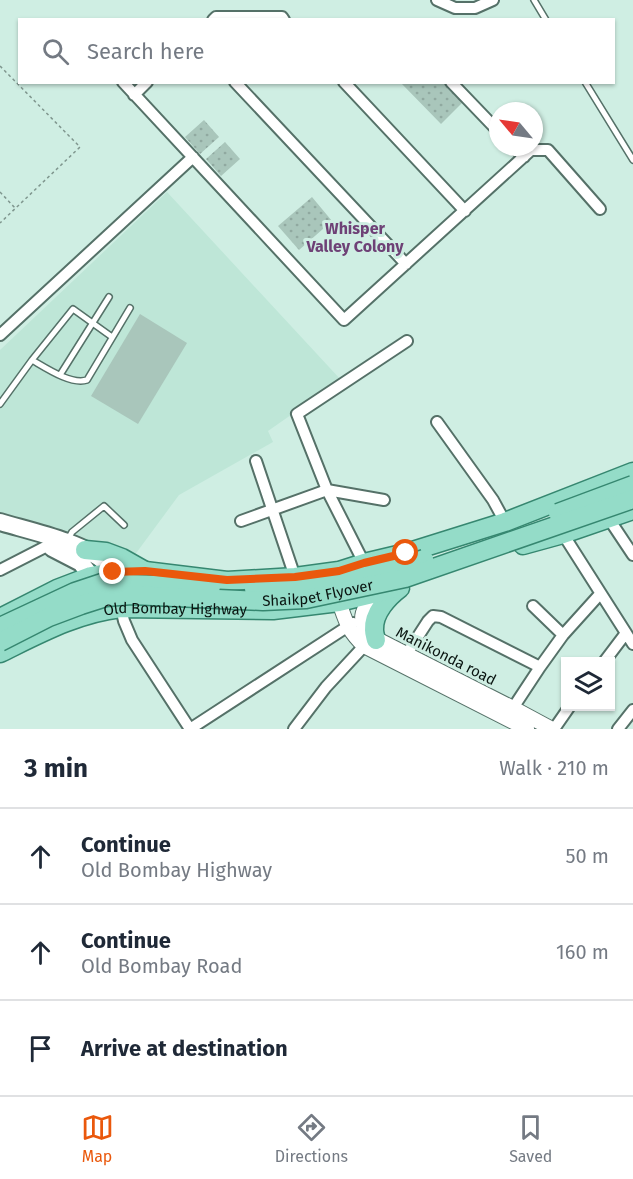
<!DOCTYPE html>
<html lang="en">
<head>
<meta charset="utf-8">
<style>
	body { margin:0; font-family:"Fira Sans",sans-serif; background:#f6f6f7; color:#1f2937 }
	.controls { position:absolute; right:18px; bottom:18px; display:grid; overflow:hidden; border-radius:0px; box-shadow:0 2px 4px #0004 }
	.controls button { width:54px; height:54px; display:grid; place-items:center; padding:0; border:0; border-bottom:2px solid #e0e1e3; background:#fff; color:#1f2937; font:30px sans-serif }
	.compass { position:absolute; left:489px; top:102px; width:54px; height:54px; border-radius:50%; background:#fff; box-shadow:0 2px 4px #0004; rotate:299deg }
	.stop { position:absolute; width:18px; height:18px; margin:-14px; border:4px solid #ea580c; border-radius:50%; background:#fff }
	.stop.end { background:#ea580c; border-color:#fff; box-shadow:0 2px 6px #0008 }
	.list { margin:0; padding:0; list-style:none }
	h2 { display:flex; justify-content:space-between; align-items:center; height:78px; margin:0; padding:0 24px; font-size:26px }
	h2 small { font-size:20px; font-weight:400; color:#747a83 }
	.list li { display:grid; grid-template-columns:39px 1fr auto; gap:18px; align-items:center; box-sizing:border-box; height:96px; padding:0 24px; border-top:2px solid #e0e1e3 }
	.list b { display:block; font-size:22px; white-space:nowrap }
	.list p { margin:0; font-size:20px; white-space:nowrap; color:#747a83 }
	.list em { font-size:20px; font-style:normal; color:#747a83 }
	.icon { flex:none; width:33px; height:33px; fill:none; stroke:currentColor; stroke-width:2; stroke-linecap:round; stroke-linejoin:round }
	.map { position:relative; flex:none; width:633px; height:729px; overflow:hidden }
	.search { position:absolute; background:#fff; box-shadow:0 2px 4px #0004; left:18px; right:18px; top:18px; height:66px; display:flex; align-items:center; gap:15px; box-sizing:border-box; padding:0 21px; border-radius:0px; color:#747a83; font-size:22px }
	.sheet { height:366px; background:#fff }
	nav { display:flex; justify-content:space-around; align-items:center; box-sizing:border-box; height:84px; border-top:2px solid #e0e1e3; background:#fff; font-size:16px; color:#747a83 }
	nav a { display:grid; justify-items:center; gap:3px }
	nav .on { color:#ea580c }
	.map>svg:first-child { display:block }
</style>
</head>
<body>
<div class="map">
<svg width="633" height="729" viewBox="0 0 633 729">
	<defs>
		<pattern id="park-dots" width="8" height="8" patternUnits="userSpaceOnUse" patternTransform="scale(1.5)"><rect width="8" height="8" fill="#a9c6bb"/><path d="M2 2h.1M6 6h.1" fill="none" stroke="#90a9a0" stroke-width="1.8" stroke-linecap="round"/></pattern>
	</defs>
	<rect width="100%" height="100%" fill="#cfeee3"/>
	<!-- built -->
	<path fill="#bee6d7" d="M167 192 341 380 268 431 273 442 179 495 134 556 0 520V350Z"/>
	<!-- grass -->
	<path fill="#a9c6bb" d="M140 314 187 343 138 424 91 396Z"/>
	<!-- park -->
	<path fill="url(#park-dots)" d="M402 82 444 83 463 102 441 124 401 83Z
		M204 120 219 137 200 154 185 137Z
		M225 142 240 159 221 176 206 159Z
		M312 197 332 221 299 250 278 226Z"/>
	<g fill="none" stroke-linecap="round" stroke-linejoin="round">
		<defs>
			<path id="service" d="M534 0 546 20
				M585 82 633 160
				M32 360C46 368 71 385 87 380L130 308
				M60 375 109 297
				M0 404 32 360 73 309 112 337
				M67 541 72 532 104 506 124 525"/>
			<path id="minor" d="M437 0 455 8H475L493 0
				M213 20 216 17H282L284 20
				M123 82 344 320 531 150H548L600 209
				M235 82 406 264
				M344 82 465 211
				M451 82 498 131
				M134 95 147 82
				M514 147 524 157
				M0 335 193 157
				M437 422 493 500 505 522
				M256 461 295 577
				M609 519 633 555
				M241 521 327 490 384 500
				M563 534 626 633 604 662
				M364 563 327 490 297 414 407 341
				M0 570 47 546
				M533 606 563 635
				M121 608 124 621 132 640 190 729
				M626 633 633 644
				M406 655 428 621 433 616 441 617 540 667 513 708
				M540 667 563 635 600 594
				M190 729 353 623
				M294 729 326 687 364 646
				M554 729 570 706
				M618 729 633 710"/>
			<path id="tertiary" d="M377 593C363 607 356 618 369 635L513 708 552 729
				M339 602C346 622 348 631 364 646L527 729"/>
			<path id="secondary" d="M0 522C30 531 83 542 106 563 112 568 114 575 116 583
				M52 548 81 563 91 576"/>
			<g id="primary">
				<path d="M523 545 563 534 633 510"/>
				<path d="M85 550 106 552 122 558 145 571"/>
				<path d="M4 616 57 589 91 576 113 572 145 571 227 581 295 577 339 571 364 563 406 553 505 522 633 472"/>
				<path d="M376 640C375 636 374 633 374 630 373 613 388 597 400 588"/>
				<path id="s1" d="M0 653C39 634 77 613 121 608L273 610 339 602 389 590"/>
			</g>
		</defs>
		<!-- service casing -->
		<use href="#service" stroke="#557168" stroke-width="8"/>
		<!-- minor casing -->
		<use href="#minor" stroke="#557168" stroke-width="14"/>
		<!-- tertiary casing -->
		<use href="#tertiary" stroke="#557168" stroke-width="16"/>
		<!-- secondary casing -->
		<use href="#secondary" stroke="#557168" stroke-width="20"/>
		<!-- primary casing -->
		<use href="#primary" stroke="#368770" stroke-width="21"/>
		<!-- path -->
		<path stroke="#7f968e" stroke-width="1.5" stroke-dasharray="3 3" stroke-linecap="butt" d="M0 66 80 147 0 223
			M0 192 15 208"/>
		<!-- service -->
		<use href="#service" stroke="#fff" stroke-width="5"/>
		<!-- minor -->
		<use href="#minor" stroke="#fff" stroke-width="10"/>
		<!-- tertiary -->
		<use href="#tertiary" stroke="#fff" stroke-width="14"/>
		<!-- secondary -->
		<use href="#secondary" stroke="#fff" stroke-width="16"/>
		<!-- primary -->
		<use href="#primary" stroke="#94dcc8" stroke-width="18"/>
		<defs>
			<g id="primary-bridge">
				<path d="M558 513 633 485"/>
				<path d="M254 589 264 590 310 584 409 564 424 559"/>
				<path d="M0 627 75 592 102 583 211 587"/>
				<path id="s2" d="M0 642 49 617 81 605 106 597 132 595 263 601 306 599 405 578 633 499"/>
			</g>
		</defs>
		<!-- primary-bridge casing -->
		<use href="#primary-bridge" stroke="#368770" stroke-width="21" stroke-linecap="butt"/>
		<!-- primary-bridge -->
		<use href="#primary-bridge" stroke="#94dcc8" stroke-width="18"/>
	</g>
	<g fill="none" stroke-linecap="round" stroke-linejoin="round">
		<!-- route -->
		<path stroke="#ea580c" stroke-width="8" d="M113 572 145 571 227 580 295 577 339 571 364 563 406 553"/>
	</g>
	<g text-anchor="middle" stroke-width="6" stroke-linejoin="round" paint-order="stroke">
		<!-- street labels -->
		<g font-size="15" fill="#0a1511" stroke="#cfeee3">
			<text dy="5" stroke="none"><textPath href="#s2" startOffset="328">Shaikpet Flyover</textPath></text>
			<text dy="5" stroke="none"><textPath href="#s1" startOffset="184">Old Bombay Highway</textPath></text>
			<text transform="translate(446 656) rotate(27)" y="5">Manikonda road</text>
		</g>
		<!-- neighbourhood labels -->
		<g font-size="16" font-weight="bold" fill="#6e4176" stroke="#cfeee3">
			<text x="355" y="234">Whisper<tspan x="355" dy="18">Valley Colony</tspan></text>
		</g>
	</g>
</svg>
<div class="controls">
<button><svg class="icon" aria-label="layers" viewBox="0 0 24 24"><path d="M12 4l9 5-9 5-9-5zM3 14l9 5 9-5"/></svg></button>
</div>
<svg class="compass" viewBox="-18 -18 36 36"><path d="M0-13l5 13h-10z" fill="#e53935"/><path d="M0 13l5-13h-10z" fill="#747a83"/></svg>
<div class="stop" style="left:406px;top:553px"></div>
<div class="stop end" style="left:113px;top:572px"></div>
<div class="search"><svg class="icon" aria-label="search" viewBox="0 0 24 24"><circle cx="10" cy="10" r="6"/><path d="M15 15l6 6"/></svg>Search here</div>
</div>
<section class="sheet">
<h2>3 min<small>Walk · 210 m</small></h2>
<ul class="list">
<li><svg class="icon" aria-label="ahead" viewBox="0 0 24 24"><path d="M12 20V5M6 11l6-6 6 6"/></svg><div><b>Continue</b><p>Old Bombay Highway</p></div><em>50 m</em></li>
<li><svg class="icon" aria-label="ahead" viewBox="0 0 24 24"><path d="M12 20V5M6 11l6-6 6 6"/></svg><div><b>Continue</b><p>Old Bombay Road</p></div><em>160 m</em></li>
<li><svg class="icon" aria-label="arrive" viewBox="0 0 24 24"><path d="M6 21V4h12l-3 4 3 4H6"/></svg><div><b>Arrive at destination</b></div></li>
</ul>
</section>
<nav>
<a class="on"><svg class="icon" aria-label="map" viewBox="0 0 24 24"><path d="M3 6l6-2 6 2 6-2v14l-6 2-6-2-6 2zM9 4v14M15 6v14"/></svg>Map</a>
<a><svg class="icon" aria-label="directions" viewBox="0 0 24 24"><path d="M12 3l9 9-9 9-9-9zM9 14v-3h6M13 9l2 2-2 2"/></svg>Directions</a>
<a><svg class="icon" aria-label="saved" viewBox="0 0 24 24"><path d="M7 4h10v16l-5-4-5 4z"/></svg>Saved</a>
</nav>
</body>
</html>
